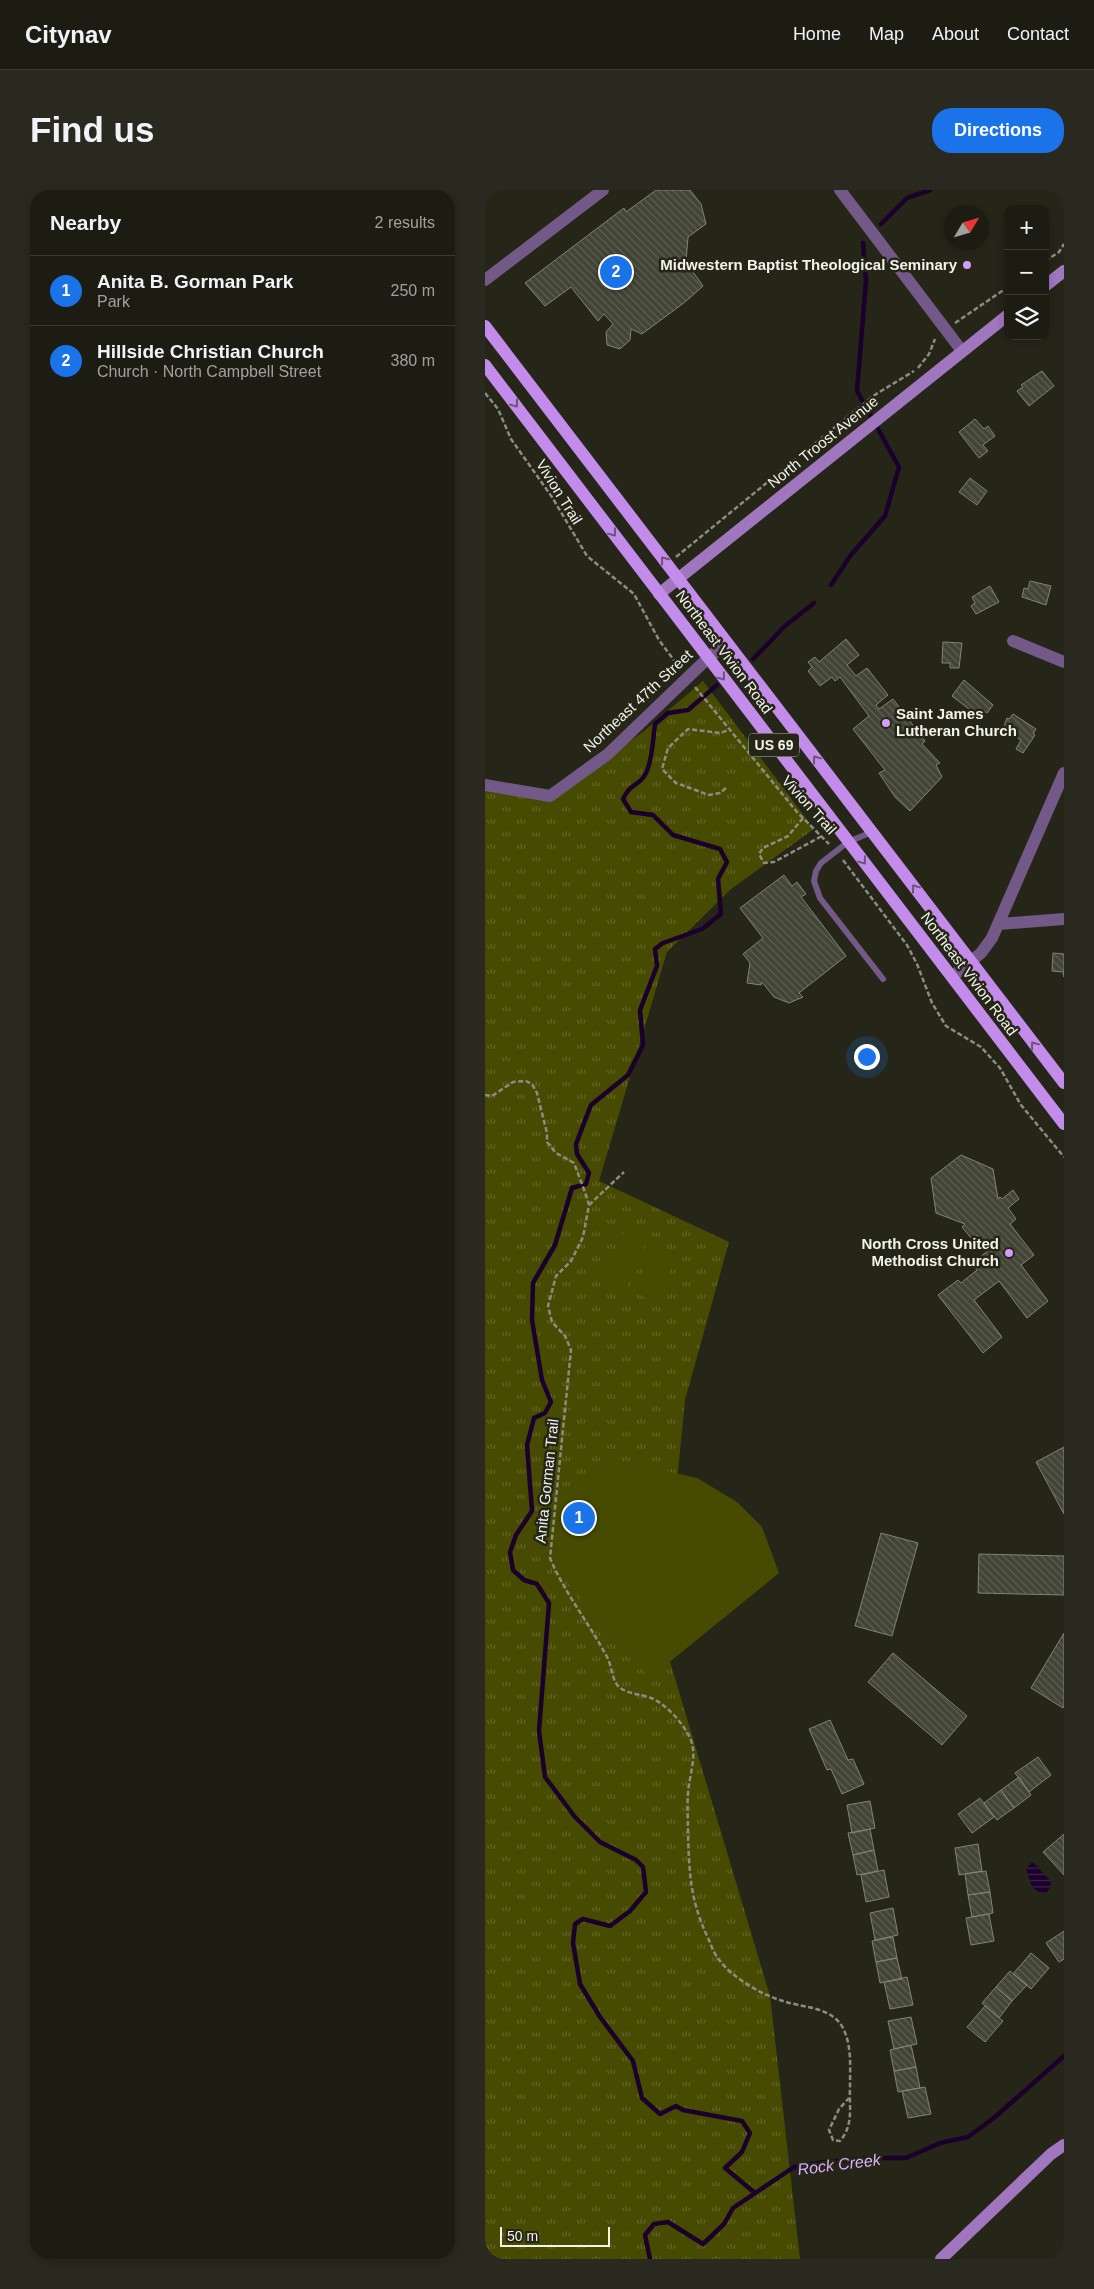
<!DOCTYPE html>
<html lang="en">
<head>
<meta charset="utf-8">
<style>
	body { margin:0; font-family:Helvetica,sans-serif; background:#292920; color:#f1f3f6 }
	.controls { position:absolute; right:15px; top:15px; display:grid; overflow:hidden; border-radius:10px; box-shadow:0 2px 8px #0003 }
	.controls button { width:45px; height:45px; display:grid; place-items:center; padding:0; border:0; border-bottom:1px solid #3a3a32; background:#1c1c12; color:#f1f3f6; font:25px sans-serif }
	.compass { position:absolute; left:459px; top:15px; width:45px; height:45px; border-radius:50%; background:#1c1c12; box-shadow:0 2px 8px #0003; rotate:52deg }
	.scale { position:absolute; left:15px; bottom:12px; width:110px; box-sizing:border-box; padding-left:5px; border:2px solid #f2f3ea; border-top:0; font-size:14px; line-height:18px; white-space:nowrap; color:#f2f3ea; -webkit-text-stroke:4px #252618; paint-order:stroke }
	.you { position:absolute; left:381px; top:866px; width:18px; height:18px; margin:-12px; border:4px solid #fff; border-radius:50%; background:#1a73e8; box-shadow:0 0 0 8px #1a73e833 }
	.badge { display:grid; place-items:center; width:32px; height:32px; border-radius:50%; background:#1a73e8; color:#fff; font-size:16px; font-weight:700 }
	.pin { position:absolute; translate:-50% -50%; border:2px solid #fff; box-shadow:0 1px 5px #0006 }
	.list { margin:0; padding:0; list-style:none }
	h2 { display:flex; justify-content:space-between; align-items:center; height:65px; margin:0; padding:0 20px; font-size:21px }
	h2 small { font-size:16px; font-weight:400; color:#a0a19f }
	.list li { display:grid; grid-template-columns:32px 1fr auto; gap:15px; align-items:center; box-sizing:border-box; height:70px; padding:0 20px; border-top:1px solid #3a3a32 }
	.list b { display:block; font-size:19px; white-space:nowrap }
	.list p { margin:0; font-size:16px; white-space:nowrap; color:#a0a19f }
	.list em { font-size:16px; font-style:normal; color:#a0a19f }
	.icon { flex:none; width:28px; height:28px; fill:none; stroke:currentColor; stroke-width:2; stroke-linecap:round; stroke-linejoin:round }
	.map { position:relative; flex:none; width:579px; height:2069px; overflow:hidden; border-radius:20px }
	header { display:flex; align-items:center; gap:30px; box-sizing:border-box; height:70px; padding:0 25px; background:#1c1c12; border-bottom:1px solid #3a3a32 }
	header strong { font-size:24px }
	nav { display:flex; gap:28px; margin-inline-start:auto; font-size:18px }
	.intro { display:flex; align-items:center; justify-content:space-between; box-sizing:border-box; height:120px; padding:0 30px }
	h1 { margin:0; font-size:35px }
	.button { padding:12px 22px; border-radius:20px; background:#1a73e8; color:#fff; font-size:18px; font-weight:700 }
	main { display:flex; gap:30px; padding:0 30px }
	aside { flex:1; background:#1c1c12; border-radius:20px; box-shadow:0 2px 8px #0003 }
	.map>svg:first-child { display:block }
</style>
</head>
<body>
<header>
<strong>Citynav</strong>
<nav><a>Home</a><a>Map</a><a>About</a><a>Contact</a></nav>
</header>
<div class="intro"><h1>Find us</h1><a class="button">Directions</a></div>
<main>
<aside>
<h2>Nearby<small>2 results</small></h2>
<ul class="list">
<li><span class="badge">1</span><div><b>Anita B. Gorman Park</b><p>Park</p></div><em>250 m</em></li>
<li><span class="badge">2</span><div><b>Hillside Christian Church</b><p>Church · North Campbell Street</p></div><em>380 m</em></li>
</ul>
</aside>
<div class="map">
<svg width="579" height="2069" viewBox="0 0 579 2069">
	<defs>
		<pattern id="park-tufts" width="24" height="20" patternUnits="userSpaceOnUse" patternTransform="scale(1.25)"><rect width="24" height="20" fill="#474b01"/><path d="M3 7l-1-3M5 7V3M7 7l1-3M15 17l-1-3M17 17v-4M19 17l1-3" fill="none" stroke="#626526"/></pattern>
		<pattern id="water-rules" width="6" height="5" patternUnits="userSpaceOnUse" patternTransform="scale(1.25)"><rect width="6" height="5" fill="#1a002b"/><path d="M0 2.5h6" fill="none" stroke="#3c264a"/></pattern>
		<pattern id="building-back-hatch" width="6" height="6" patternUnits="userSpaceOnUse" patternTransform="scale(1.25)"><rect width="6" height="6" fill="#424435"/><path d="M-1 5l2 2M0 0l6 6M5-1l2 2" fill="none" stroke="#5e5f52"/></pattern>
	</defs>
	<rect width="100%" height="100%" fill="#252618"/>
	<!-- park -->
	<path fill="url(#park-tufts)" d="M218 491 329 639 246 699 182 762 114 991 244 1052 200 1210 177 1445 285 1806 315 2069H0V595L65 606 158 542Z"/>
	<!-- pitch -->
	<path fill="#474b01" d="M140 1040 162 1050 141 1098 118 1088Z
		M170 1054 192 1064 171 1112 149 1102Z
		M125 1272 159 1276 212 1288 252 1312 277 1337 294 1383 171 1483H161L39 1342 99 1284Z"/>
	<!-- water -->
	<path fill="url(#water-rules)" d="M547 1672C553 1676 557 1684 565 1690L566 1697 561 1703C546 1703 545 1691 541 1679Z"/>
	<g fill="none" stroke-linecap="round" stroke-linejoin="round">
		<!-- stream -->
		<path stroke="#1a002b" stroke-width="4.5" d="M396 34 422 8 445 0
			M346 395 365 366 400 326 414 277 372 201 381 90 378 53
			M268 469 300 436 329 413
			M232 495 203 520 183 523 170 534C168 548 167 579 157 589 148 598 145 595 138 609L146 622 168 625 188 645 235 659 242 672 233 689 236 724 217 739 178 753 170 759 172 776 155 820 158 855 143 885 106 915 91 954 92 964 104 983 101 994 87 998 70 1055 48 1093 47 1130 57 1190 66 1212 60 1223 49 1228 42 1255 47 1321 31 1345 25 1362 28 1380 39 1390 52 1394 64 1413 54 1541 60 1587 90 1627 115 1652 151 1670 158 1677 161 1702 145 1721 125 1736 98 1729 90 1734 88 1753 95 1794 115 1827 148 1871 157 1908 175 1924 191 1916 198 1920 257 1931 265 1943 257 1962 240 1978 270 2003
			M165 2069 160 2045 169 2034 183 2032 218 2054 239 2034 248 2018 309 1977 339 1972 389 1968H421L455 1953 483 1947 510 1927 579 1866"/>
	</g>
	<!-- building -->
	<path fill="url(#building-back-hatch)" stroke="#818473" d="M171 0H205L216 14 221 34 203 47 201 72 218 96 200 112 157 144 146 139 145 150 135 159 122 155 121 142 128 134 119 124 113 131 86 97 60 116 40 93 139 18 141 22Z
		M557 181 569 196 544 216 532 201 538 197 536 195Z
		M490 229 499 239 503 236 510 246 498 255 503 261 494 268 474 242Z
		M485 288 502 301 492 315 474 302Z
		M545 391 566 396 561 415 537 407 539 398 543 399Z
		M505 396 514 412 491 424 486 416 490 413 487 407Z
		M361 449 374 465 362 475 371 486 382 478 403 505 391 515 394 519 408 509 440 551 437 554 455 573 451 575 457 587 425 621 410 607 394 583 400 580 368 539 384 526 355 487 350 491 347 487 335 496 323 481 327 477 323 472 330 467 334 472Z
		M458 452 477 453 474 478H465V473H457Z
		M479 490 508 515 502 523 498 520 493 526 467 506Z
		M528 524 551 539 548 544 550 545 538 563 531 559 536 550 518 539 522 528 524 529Z
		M299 685 307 696 312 692 321 704 316 707 361 766 314 803 318 807 304 813 289 807 277 792 276 795 262 793 265 773 258 764 278 748 255 718Z
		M568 763 579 764V787L578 782 567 781Z
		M476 965 508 979 513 1009 515 1007 517 1009 528 1000 534 1009 523 1018 531 1029 525 1034 549 1065 536 1075 563 1111 542 1128 514 1091 489 1110 517 1147 498 1163 453 1105 473 1090 476 1093 492 1080 487 1073 504 1060 492 1045 487 1049 477 1037 480 1034 451 1023 446 988Z
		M579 1257V1324L551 1272Z
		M396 1343 433 1353 407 1446 370 1436Z
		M494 1364 579 1366V1405L493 1403Z
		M579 1443V1516L578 1518 546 1498Z
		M408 1463 482 1526 457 1555 383 1492Z
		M345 1530 363 1570 368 1569 379 1594 357 1604 346 1579 342 1580 324 1539Z
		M553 1567 566 1585 544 1602 530 1583Z
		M534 1587 546 1605 529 1618 516 1600Z
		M516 1600 529 1618 512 1630 499 1613Z
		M495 1608 509 1627 487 1643 473 1624Z
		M385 1611 390 1638 367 1643 362 1615Z
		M385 1639 389 1660 368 1665 363 1643Z
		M579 1644V1685L558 1662Z
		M493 1654 497 1681 474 1685 470 1658Z
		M389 1660 393 1681 372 1685 368 1665Z
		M399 1680 404 1707 381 1712 376 1685Z
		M501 1681 505 1702 483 1705 480 1684Z
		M505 1702 508 1723 487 1727 483 1705Z
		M408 1718 413 1745 390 1750 385 1723Z
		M504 1724 509 1751 486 1755 481 1728Z
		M579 1741V1769L574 1772 561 1753Z
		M408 1747 412 1768 391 1772 387 1751Z
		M546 1763 564 1778 546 1799 528 1784Z
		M412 1768 417 1789 395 1793 391 1772Z
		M525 1781 542 1795 527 1811 511 1797Z
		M422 1787 428 1815 405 1819 399 1792Z
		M511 1797 527 1811 514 1828 497 1813Z
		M500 1816 518 1831 500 1852 482 1837Z
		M426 1827 432 1854 409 1859 403 1831Z
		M426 1855 431 1877 409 1881 405 1860Z
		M431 1877 435 1898 413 1902 409 1881Z
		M440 1897 446 1924 423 1928 417 1901Z"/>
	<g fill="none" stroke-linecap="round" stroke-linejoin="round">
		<!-- path -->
		<path stroke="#8c8d82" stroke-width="2.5" stroke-dasharray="5 2.5" stroke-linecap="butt" d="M560 71 574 62 579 54
			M470 133 523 97
			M433 178 444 164 450 149
			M0 203 13 219 26 249 67 307 102 366 149 404 174 450 194 477
			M191 367 388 206 429 181
			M210 497 312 622 344 654
			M241 598 235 603 224 605 191 593 177 579 183 558 203 539 235 543 244 540
			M318 628 303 646 278 658 274 664 279 673 289 672 337 646
			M358 670 422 755 432 774 447 813 461 836 496 857 515 878 536 915 579 967
			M0 905 7 906 28 892 41 891 47 894 52 903 62 943V952L71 963 89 973 101 1005 104 1015 98 1047 86 1071 71 1086 63 1116 67 1132 80 1146 86 1160 65 1368C80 1404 105 1434 123 1469 127 1478 127 1490 134 1497 142 1504 156 1504 166 1508 181 1514 198 1533 205 1548 213 1565 204 1586 203 1603 202 1616 203 1629 203 1641 204 1682 205 1710 223 1748 226 1755 229 1764 235 1771 248 1788 277 1805 298 1811 318 1818 346 1816 358 1838 367 1856 365 1877 365 1897 364 1916 369 1935 355 1951L348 1950 344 1940 354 1919 364 1908
			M104 1015 139 982"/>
		<!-- lane -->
		<path stroke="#735987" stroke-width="6" d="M387 642 363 652 336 673 331 681 329 691 335 708 398 789"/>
		<!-- street -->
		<path stroke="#735987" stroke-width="12" d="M355 0 477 161
			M0 90 118 0
			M528 451 579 472
			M0 595 65 606 123 564 223 468 242 453
			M514 734 579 729
			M467 787 496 763 507 748 579 583"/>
		<!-- secondary -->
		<path stroke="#a076bf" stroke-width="12" d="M560 96 579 81
			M174 404 523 125
			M456 2069 566 1964 579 1955"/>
		<!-- primary -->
		<path stroke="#c38ceb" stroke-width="12" d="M0 136 579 893
			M0 175 579 934"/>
	</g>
	<!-- one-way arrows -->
	<defs><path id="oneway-chevron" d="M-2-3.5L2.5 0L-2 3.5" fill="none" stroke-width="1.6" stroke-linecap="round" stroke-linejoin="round" transform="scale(1.25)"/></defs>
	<g stroke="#6c5477">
		<use href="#oneway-chevron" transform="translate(30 214) rotate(53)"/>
		<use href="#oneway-chevron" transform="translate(128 343) rotate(53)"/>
		<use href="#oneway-chevron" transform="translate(179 370) rotate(-128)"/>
		<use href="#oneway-chevron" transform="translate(237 487) rotate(53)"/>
		<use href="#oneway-chevron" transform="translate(331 569) rotate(-127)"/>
		<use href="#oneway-chevron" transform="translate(378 671) rotate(53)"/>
		<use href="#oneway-chevron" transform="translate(430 698) rotate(-127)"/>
		<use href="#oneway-chevron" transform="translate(549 855) rotate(-127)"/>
	</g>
	<!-- markers -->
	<g fill="#d39cfc" stroke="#252618" stroke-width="2">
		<circle cx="482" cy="75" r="5"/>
		<circle cx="401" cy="533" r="5"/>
		<circle cx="524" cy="1063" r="5"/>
	</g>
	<g text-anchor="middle" stroke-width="5" stroke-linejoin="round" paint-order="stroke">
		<!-- shield labels -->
		<rect fill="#252618" stroke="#b4b6ab" stroke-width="1" x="264" y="543.5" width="50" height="23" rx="4"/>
		<g font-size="14" font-weight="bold" fill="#f2f3ea">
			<text x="289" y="560">US 69</text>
		</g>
		<!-- poi labels -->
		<g font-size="15" font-weight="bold" fill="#f2f3ea" stroke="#252618" text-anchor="end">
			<text x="472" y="80">Midwestern Baptist Theological Seminary</text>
			<text x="411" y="529" text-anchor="start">Saint James<tspan x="411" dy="17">Lutheran Church</tspan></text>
			<text x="514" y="1059">North Cross United<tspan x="514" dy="17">Methodist Church</tspan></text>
		</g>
		<!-- street labels -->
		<g font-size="15" fill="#f2f3ea" stroke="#252618">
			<text transform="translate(338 252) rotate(-39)" y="5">North Troost Avenue</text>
			<text transform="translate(74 302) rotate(58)" y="5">Vivion Trail</text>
			<text transform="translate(239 462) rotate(53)" y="5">Northeast Vivion Road</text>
			<text transform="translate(153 511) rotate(-43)" y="5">Northeast 47th Street</text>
			<text transform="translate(324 615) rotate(48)" y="5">Vivion Trail</text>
			<text transform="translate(484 784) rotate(53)" y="5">Northeast Vivion Road</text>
			<text transform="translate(62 1291) rotate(-84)" y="5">Anita Gorman Trail</text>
		</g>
		<!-- water labels -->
		<g font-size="16" font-style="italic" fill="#dbb0fc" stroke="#252618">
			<text transform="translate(354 1974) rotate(-7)" y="6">Rock Creek</text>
		</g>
	</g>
</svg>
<div class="controls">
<button>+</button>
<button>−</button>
<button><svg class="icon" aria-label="layers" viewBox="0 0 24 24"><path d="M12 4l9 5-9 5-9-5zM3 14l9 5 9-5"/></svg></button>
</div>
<svg class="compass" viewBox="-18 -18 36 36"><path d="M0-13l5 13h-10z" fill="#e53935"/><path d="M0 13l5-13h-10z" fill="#a0a19f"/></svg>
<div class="scale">50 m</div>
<div class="you"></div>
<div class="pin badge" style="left:94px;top:1328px">1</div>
<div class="pin badge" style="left:131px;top:82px">2</div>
</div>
</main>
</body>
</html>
